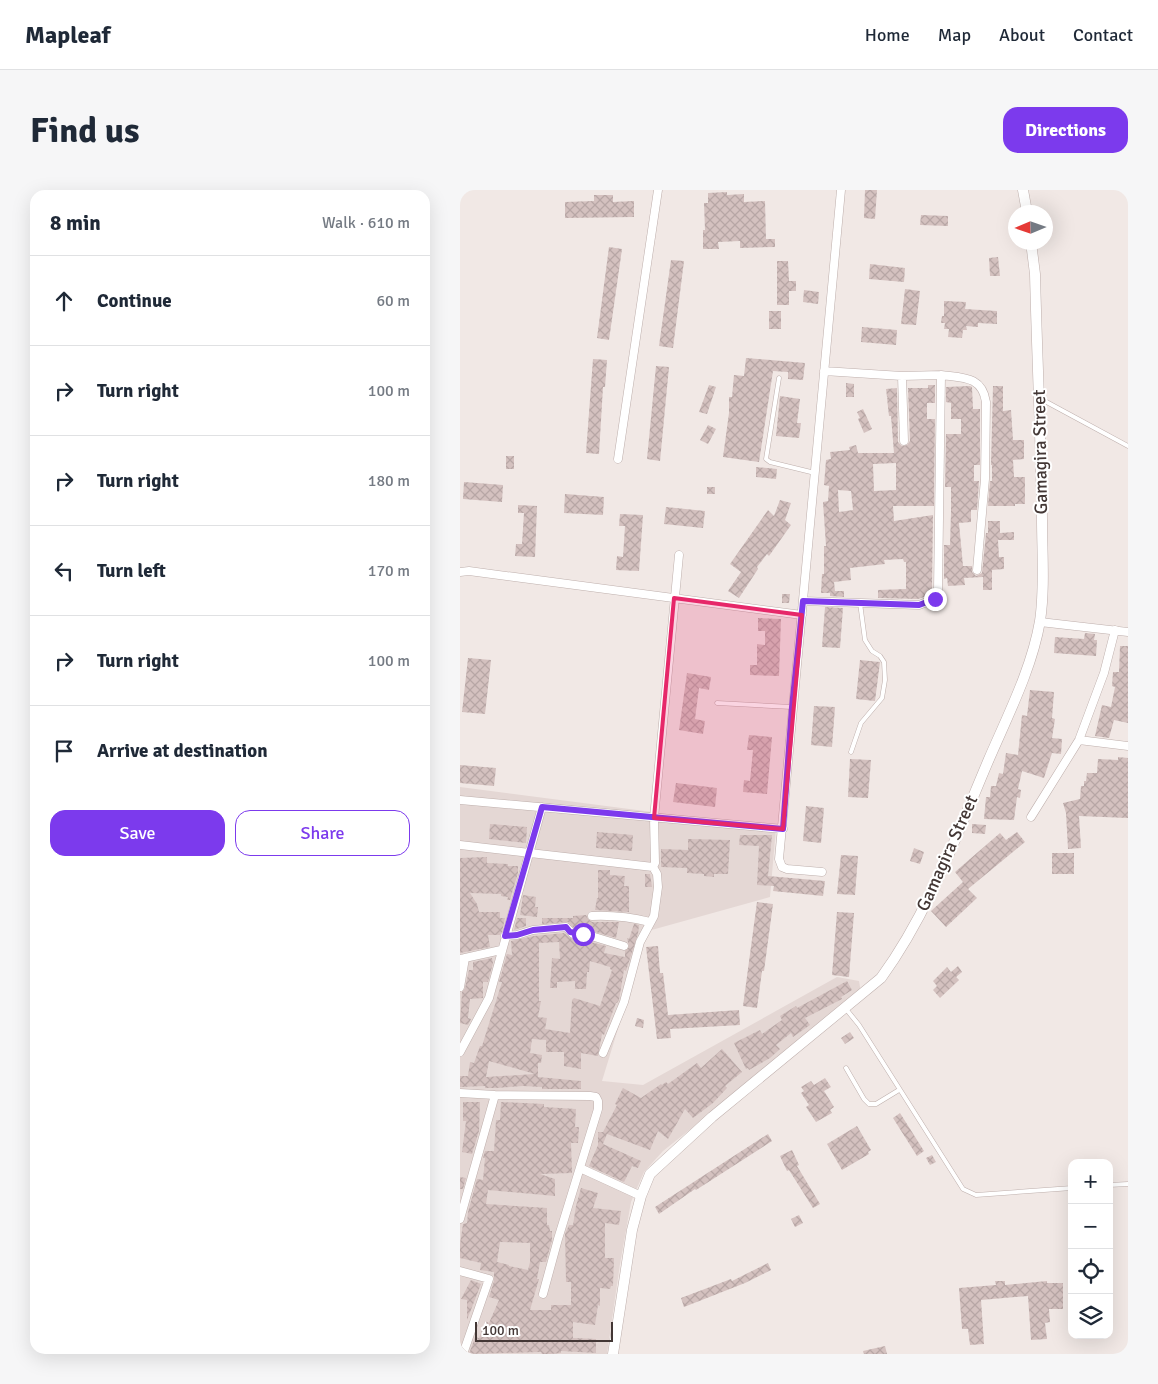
<!DOCTYPE html>
<html lang="en">
<head>
<meta charset="utf-8">
<style>
	body { margin:0; font-family:Signika,sans-serif; background:#f6f6f7; color:#1f2937 }
	.controls { position:absolute; right:15px; bottom:15px; display:grid; overflow:hidden; border-radius:10px; box-shadow:0 5px 20px #0002 }
	.controls button { width:45px; height:45px; display:grid; place-items:center; padding:0; border:0; border-bottom:1px solid #e0e1e3; background:#fff; color:#1f2937; font:25px sans-serif }
	.compass { position:absolute; left:548px; top:15px; width:45px; height:45px; border-radius:50%; background:#fff; box-shadow:0 5px 20px #0002; rotate:268deg }
	.scale { position:absolute; left:15px; bottom:12px; width:138px; box-sizing:border-box; padding-left:5px; border:2px solid #433735; border-top:0; font-size:14px; line-height:18px; white-space:nowrap; color:#433735; -webkit-text-stroke:4px #fff; paint-order:stroke }
	.stop { position:absolute; width:15px; height:15px; margin:-11px; border:4px solid #7c3aed; border-radius:50%; background:#fff }
	.stop.end { background:#7c3aed; border-color:#fff; box-shadow:0 1px 5px #0008 }
	.list { margin:0; padding:0; list-style:none }
	h2 { display:flex; justify-content:space-between; align-items:center; height:65px; margin:0; padding:0 20px; font-size:21px }
	h2 small { font-size:16px; font-weight:400; color:#747a83 }
	.list li { display:grid; grid-template-columns:32px 1fr auto; gap:15px; align-items:center; box-sizing:border-box; height:90px; padding:0 20px; border-top:1px solid #e0e1e3 }
	.list b { display:block; font-size:19px; white-space:nowrap }
	.list em { font-size:16px; font-style:normal; color:#747a83 }
	.actions { display:flex; gap:10px; padding:15px 20px }
	.actions a { flex:1; padding:11px 0; border:1px solid #7c3aed; border-radius:15px; text-align:center; font-size:18px; color:#7c3aed }
	.actions .main { background:#7c3aed; color:#fff }
	.icon { flex:none; width:28px; height:28px; fill:none; stroke:currentColor; stroke-width:2; stroke-linecap:round; stroke-linejoin:round }
	.map { position:relative; flex:none; width:668px; height:1164px; overflow:hidden; border-radius:15px }
	header { display:flex; align-items:center; gap:30px; box-sizing:border-box; height:70px; padding:0 25px; background:#fff; border-bottom:1px solid #e0e1e3 }
	header strong { font-size:24px }
	nav { display:flex; gap:28px; margin-inline-start:auto; font-size:18px }
	.intro { display:flex; align-items:center; justify-content:space-between; box-sizing:border-box; height:120px; padding:0 30px }
	h1 { margin:0; font-size:35px }
	.button { padding:12px 22px; border-radius:15px; background:#7c3aed; color:#fff; font-size:18px; font-weight:700 }
	main { display:flex; gap:30px; padding:0 30px }
	aside { flex:1; background:#fff; border-radius:15px; box-shadow:0 5px 20px #0002 }
	.map>svg:first-child { display:block }
</style>
</head>
<body>
<header>
<strong>Mapleaf</strong>
<nav><a>Home</a><a>Map</a><a>About</a><a>Contact</a></nav>
</header>
<div class="intro"><h1>Find us</h1><a class="button">Directions</a></div>
<main>
<aside>
<h2>8 min<small>Walk · 610 m</small></h2>
<ul class="list">
<li><svg class="icon" aria-label="ahead" viewBox="0 0 24 24"><path d="M12 20V5M6 11l6-6 6 6"/></svg><div><b>Continue</b></div><em>60 m</em></li>
<li><svg class="icon" aria-label="right" viewBox="0 0 24 24"><path d="M7 20v-9h11M14 6l5 5-5 5"/></svg><div><b>Turn right</b></div><em>100 m</em></li>
<li><svg class="icon" aria-label="right" viewBox="0 0 24 24"><path d="M7 20v-9h11M14 6l5 5-5 5"/></svg><div><b>Turn right</b></div><em>180 m</em></li>
<li><svg class="icon" aria-label="left" viewBox="0 0 24 24"><path d="M17 20v-9H6M10 6l-5 5 5 5"/></svg><div><b>Turn left</b></div><em>170 m</em></li>
<li><svg class="icon" aria-label="right" viewBox="0 0 24 24"><path d="M7 20v-9h11M14 6l5 5-5 5"/></svg><div><b>Turn right</b></div><em>100 m</em></li>
<li><svg class="icon" aria-label="arrive" viewBox="0 0 24 24"><path d="M6 21V4h12l-3 4 3 4H6"/></svg><div><b>Arrive at destination</b></div></li>
</ul>
<div class="actions"><a class="main">Save</a><a>Share</a></div>
</aside>
<div class="map">
<svg width="668" height="1164" viewBox="0 0 668 1164">
	<defs>
		<pattern id="building-cross-hatch" width="8" height="8" patternUnits="userSpaceOnUse" patternTransform="scale(1.25)"><rect width="8" height="8" fill="#d4c1bf"/><path d="M0 0l8 8M0 8l8-8" fill="none" stroke="#b7a6a5"/></pattern>
	</defs>
	<rect width="100%" height="100%" fill="#f1e8e5"/>
	<!-- residential -->
	<path fill="#e4d7d4" d="M0 597 316 638 310 707 188 741 142 891 183 895 377 787 399 791 401 803 203 961 184 982 171 1012 160 1074 147 1164H0Z"/>
	<!-- building -->
	<path fill="url(#building-cross-hatch)" fill-rule="evenodd" d="M405 0H417L415 29 404 28Z
		M267 2V5L284 4V12L305 11 306 49H315V57L280 58V51L258 52 259 59H243V40H245L244 13H248V3Z
		M134 5H153V12L174 11V27L105 28V12L134 11Z
		M461 25 488 26V36L460 35Z
		M149 57 162 59 149 150 137 148Z
		M538 67 540 86H530L529 68Z
		M211 70 224 71 213 158 199 156Z
		M317 71H328L329 91H336V101H329V115H317Z
		M410 74 445 78 444 92 409 89Z
		M445 99 460 101 456 135 441 134Z
		M344 100 359 102 358 114 343 112Z
		M484 111 506 112 505 119 537 121V134L518 133V137L506 136 507 140H503L502 148 488 147 489 139H484L485 133H481L482 126H484Z
		M309 121H321V139H309Z
		M402 137 437 140 436 155 401 152Z
		M286 168 345 173 343 190 328 189V182L313 181 299 272 263 267 269 223V207H272L274 185 284 186Z
		M133 169 147 170 145 197H143L139 264 126 263Z
		M196 176 209 177 200 271 187 269Z
		M386 193 394 194V207H386Z
		M249 195 256 197 247 224 239 222Z
		M468 195H475V213H467V229H475L474 316H433L434 331 473 325 472 399V401H470V405L458 409 418 408V400L446 399V372H444L443 369 424 370 425 374 390 378 391 390 374 392 375 401H384V407L370 406V403H361L362 384H364V356H366L363 312 368 311 369 296 364 295 366 270 371 269 370 262 390 260 389 257 396 255 398 263H434L431 226H429L427 208 428 207H427L426 199 437 198 438 252 442 256 447 255 450 251 448 198H468ZM436 273V300L414 301 413 274ZM378 300 391 301 393 320 379 322Z
		M510 196 512 197 513 219H520V275H514V291H519L517 320H511V332L499 333 503 376H512V382L516 386 522 383 526 343H528V331H540V343L554 342V350H538L539 367H544V379L532 380V400H523V387L504 388 505 395 488 396 487 388 484 389V355H490L491 322V297H485L486 244H501V229H491V213L486 212V197Z
		M533 196H543V221L551 220 553 250H564V269L553 270 554 287H565V314H555V316H528L530 291H532V275H531Z
		M320 206 340 209 337 233H341L339 248 316 246Z
		M403 219 412 239 404 243 398 229 400 228 397 222Z
		M248 235 256 239 248 254 240 250Z
		M46 266H54V279H46Z
		M296 277 317 279 316 289 296 287Z
		M4 292 43 295 42 312 3 309Z
		M247 297H255V304H247Z
		M105 304 144 307 143 325 104 323Z
		M320 310 331 313 325 330 331 335 309 366 307 364 297 377 298 379 279 408 268 401 281 382 270 374 308 320 314 326Z
		M58 315 77 316 75 367 55 366 56 354H62L64 323H58Z
		M206 317 245 321 243 338 204 334Z
		M160 324 183 325 179 381 156 380 157 366 163 367 165 336H159Z
		M322 404H330L329 413H322Z
		M365 417 383 418 380 458 362 457Z
		M298 428 321 429 319 486 290 485V475H297V454L305 455V441H298Z
		M625 443 635 444 634 450H637L636 466 594 463 595 447 624 449Z
		M660 456H668V533L654 530 649 548 635 546 642 515 651 517 655 497 652 496 653 482H659Z
		M8 468 31 470 25 524 2 522Z
		M400 470 420 472 415 511 396 509Z
		M227 483 251 487 249 500 239 498 235 529 245 531 243 544 219 540Z
		M570 500 594 502 592 528 595 529 592 548 602 549 601 564 592 563 584 588 562 581 558 599 561 600 560 608 557 607 554 630 524 629 526 607H530L531 596H536L539 583 543 584 546 563 558 565 562 525 567 526Z
		M354 516 375 517 372 557 351 555Z
		M289 545 312 547 307 604 283 602 284 590 290 591 293 560H287Z
		M658 567 668 568V628L619 626 621 658 608 659 606 623 603 613 620 609 621 596H624V591H626L627 583H637L638 569 658 570Z
		M390 569 411 570 408 608 388 607Z
		M0 575 36 578 34 596 0 593Z
		M216 593 257 598 255 617 213 612Z
		M346 616 364 618 361 653 343 651Z
		M30 634 67 637 66 653 29 649Z
		M512 634 526 635 525 644 512 643Z
		M137 642 173 645 172 661 136 658Z
		M557 642 565 652 508 699 517 708 486 737 471 721 503 692 495 682 540 643 546 650Z
		M280 645H312L308 686 365 691 363 706 313 701 314 696 297 695 299 656 279 655Z
		M228 649 270 650 268 684H254V687L244 686V684L227 683V678L201 677V659L228 660Z
		M454 658 464 662 460 674 450 671Z
		M592 663H614V684H592Z
		M381 665 398 666 395 705 377 704Z
		M27 667V673L48 674V676H58V683L50 710H47L48 707 41 706V704L10 703 17 714 19 722H40V728H45L42 742 40 745H28L30 757 0 763V668Z
		M138 680H150V685L165 686 164 696H169V722L135 720 137 708H138Z
		M185 684H190L192 697H185Z
		M63 705 76 707 75 717H78L77 727 60 725Z
		M297 712 313 714 304 781H302L297 818 283 816Z
		M377 722 394 723 389 787 372 785Z
		M126 725 128 729 132 732H159L156 748 129 740 115 739 108 732 82 734V728H113V726Z
		M57 728H66V736L54 740Z
		M174 734 179 735 178 744 166 781 164 780 159 810 157 813H156L144 845 142 844 138 866 121 863V879L104 876V862H86V850L72 849 70 863 82 865 81 873H78V887L121 891V899H82V897L63 896 36 898H25V896L0 897V886H8L10 872 14 873 20 856H22L42 792H39L47 764 52 765 51 751 74 746 104 743 112 749 127 751 146 756 144 763 165 767V761L169 757 167 748 169 749ZM99 752 100 769 92 768 90 798H97V792L115 791V799H126L127 782H129L130 771 150 777V779L152 780 140 816 114 808 112 810 110 843 85 839 87 828 78 827 81 811H79V753ZM29 871 75 884 26 887Z
		M198 756 200 783H203L208 825 279 820 280 835 210 839 211 848 197 849 186 757Z
		M32 768 33 773 28 792H23V808L10 809 8 828 11 829 8 835 0 833 2 802 5 798 9 780H13V772Z
		M498 776 502 782 496 787 499 790 480 808 473 800 477 796 473 791 487 777 491 782Z
		M387 791 392 800 381 807 382 809 345 828 350 835 333 847 331 843 316 855 320 859 310 868 289 880 288 878 286 879 274 853 300 840 302 844 322 830 320 826 336 816 337 818Z
		M177 828 184 830 183 838 175 836Z
		M390 842 394 848 385 854 381 848Z
		M262 859 282 882 265 896 267 898 253 913 233 928 225 919 208 949 198 941 190 960 147 944 143 954 181 971 178 978 172 976 164 992 129 976 138 955V942H144H143L157 915 155 914 163 898 181 908 201 894 202 895 206 892 208 894 237 873 241 878Z
		M365 888 371 897 364 901 374 917 370 920 372 923 356 932 346 917 349 915 341 903 344 901 341 897 351 891 354 895Z
		M3 912H20L19 941 12 964 2 962 6 931H3Z
		M41 912 84 914V917L116 919 115 937H119L118 953H111L112 983 80 984 95 989V1006L28 1000 26 1014 87 1018V1035H89L90 1041H92V1050L86 1072H80L77 1089H79L70 1120H91V1115H111V1092H106L105 1044 109 1035H113L116 1016 121 998 138 1003 133 1018 161 1021 159 1035 145 1033V1068H154L153 1096H151L150 1099 140 1098V1116L138 1115 135 1135 113 1132V1148L136 1149V1163L101 1161V1163L90 1164H82L81 1162 9 1164 15 1147 19 1148 25 1131 29 1133 39 1110 29 1107 34 1091V1082L20 1080 21 1073 0 1068V1054L3 1034 7 1033 8 1022 17 989 23 990 25 968H23L25 961H34L36 930H40ZM40 1052 70 1053V1072L68 1080 49 1076V1075L37 1072Z
		M440 923 464 961 457 966 433 928Z
		M397 936 411 960 408 962 409 964 382 980 367 954Z
		M308 944 312 951 236 1000 235 999 199 1024 195 1017Z
		M332 960 339 975 337 976 360 1014 353 1018 329 980 327 981 320 966Z
		M472 965 476 972 470 975 466 968Z
		M0 987 6 988 3 999H0Z
		M339 1025 343 1033 335 1037 331 1029Z
		M308 1073 311 1080 285 1093 224 1117 221 1108 271 1089 272 1091Z
		M11 1090 21 1094 7 1130V1110L1 1109Z
		M535 1091H545V1095L587 1091V1093H603V1119H589L590 1132 585 1133 587 1149 571 1150 568 1106 521 1110 524 1154 510 1155 508 1139H502L499 1098 536 1095Z
		M425 1156 427 1164H404L403 1161Z"/>
	<g fill="none" stroke-linecap="round" stroke-linejoin="round">
		<defs>
			<path id="service" d="M319 188 306 269 310 272 355 283
				M581 209 668 256
				M257 513 332 517
				M391 562 401 533 422 508 425 490 424 472 420 466 412 461 405 450 400 413
				M386 819 399 835 503 999 516 1005 612 998
				M386 878 404 909 409 914H416L439 900
				M649 995 668 994"/>
			<path id="minor" d="M481 185C503 188 522 186 526 212L525 289 517 380
				M442 186 444 251
				M158 269 198 0
				M0 382 9 381 342 425
				M343 411 459 415 475 409 478 400 481 185 442 186 364 181
				M580 432 668 442
				M619 550 668 556
				M0 610 323 639
				M571 627 619 550 644 483 655 440
				M0 655 193 677 195 673 194 628 219 365
				M362 682 327 679 322 677 319 669 381 0
				M132 726C153 725 170 727 190 732
				M45 746 57 745 73 740 106 737 113 744 128 745 164 756
				M0 769 41 760
				M0 797 5 768
				M0 862 29 808 82 617
				M143 863 164 812 180 752 194 726 198 697 197 684 193 677
				M0 903 35 905 130 906 136 907 138 911V919L98 1049 83 1104
				M120 978 181 1006
				M0 1029 35 905
				M0 1081 29 1089 3 1164"/>
			<path id="tertiary" d="M563 0 567 22
				M153 1164 172 1040 181 1006 190 984 252 927 421 788C469 722 497 644 529 569 548 525 572 478 580 431 585 398 582 362 582 329 581 247 577 166 575 84L571 52"/>
		</defs>
		<!-- service casing -->
		<use href="#service" stroke="#beafac" stroke-width="5"/>
		<!-- minor casing -->
		<use href="#minor" stroke="#beafac" stroke-width="9"/>
		<!-- tertiary casing -->
		<use href="#tertiary" stroke="#beafac" stroke-width="11"/>
		<!-- service -->
		<use href="#service" stroke="#fff" stroke-width="4"/>
		<!-- minor -->
		<use href="#minor" stroke="#fff" stroke-width="8"/>
		<!-- tertiary -->
		<use href="#tertiary" stroke="#fff" stroke-width="10"/>
	</g>
	<g fill="none" stroke-linecap="round" stroke-linejoin="round">
		<!-- route -->
		<path stroke="#7c3aed" stroke-width="6" d="M123 744 110 742 106 737 73 740 57 745 45 746 82 617 323 639 332 517 343 411 459 415 475 409"/>
	</g>
	<!-- marked area -->
	<path fill="#e62769" fill-opacity="0.2" stroke="#e62769" stroke-width="4" stroke-linejoin="round" d="M214 408 342 425 323 639 194 628Z"/>
	<g text-anchor="middle" stroke-width="4" stroke-linejoin="round" paint-order="stroke">
		<!-- street labels -->
		<g font-size="18" fill="#433735" stroke="#fff">
			<text transform="translate(580 262) rotate(-91)" y="6">Gamagira Street</text>
			<text transform="translate(487 663) rotate(-66)" y="6">Gamagira Street</text>
		</g>
	</g>
</svg>
<div class="controls">
<button>+</button>
<button>−</button>
<button><svg class="icon" aria-label="locate" viewBox="0 0 24 24"><circle cx="12" cy="12" r="6"/><path d="M12 2v4M12 18v4M2 12h4M18 12h4"/></svg></button>
<button><svg class="icon" aria-label="layers" viewBox="0 0 24 24"><path d="M12 4l9 5-9 5-9-5zM3 14l9 5 9-5"/></svg></button>
</div>
<svg class="compass" viewBox="-18 -18 36 36"><path d="M0-13l5 13h-10z" fill="#e53935"/><path d="M0 13l5-13h-10z" fill="#747a83"/></svg>
<div class="scale">100 m</div>
<div class="stop" style="left:123px;top:744px"></div>
<div class="stop end" style="left:475px;top:409px"></div>
</div>
</main>
</body>
</html>
